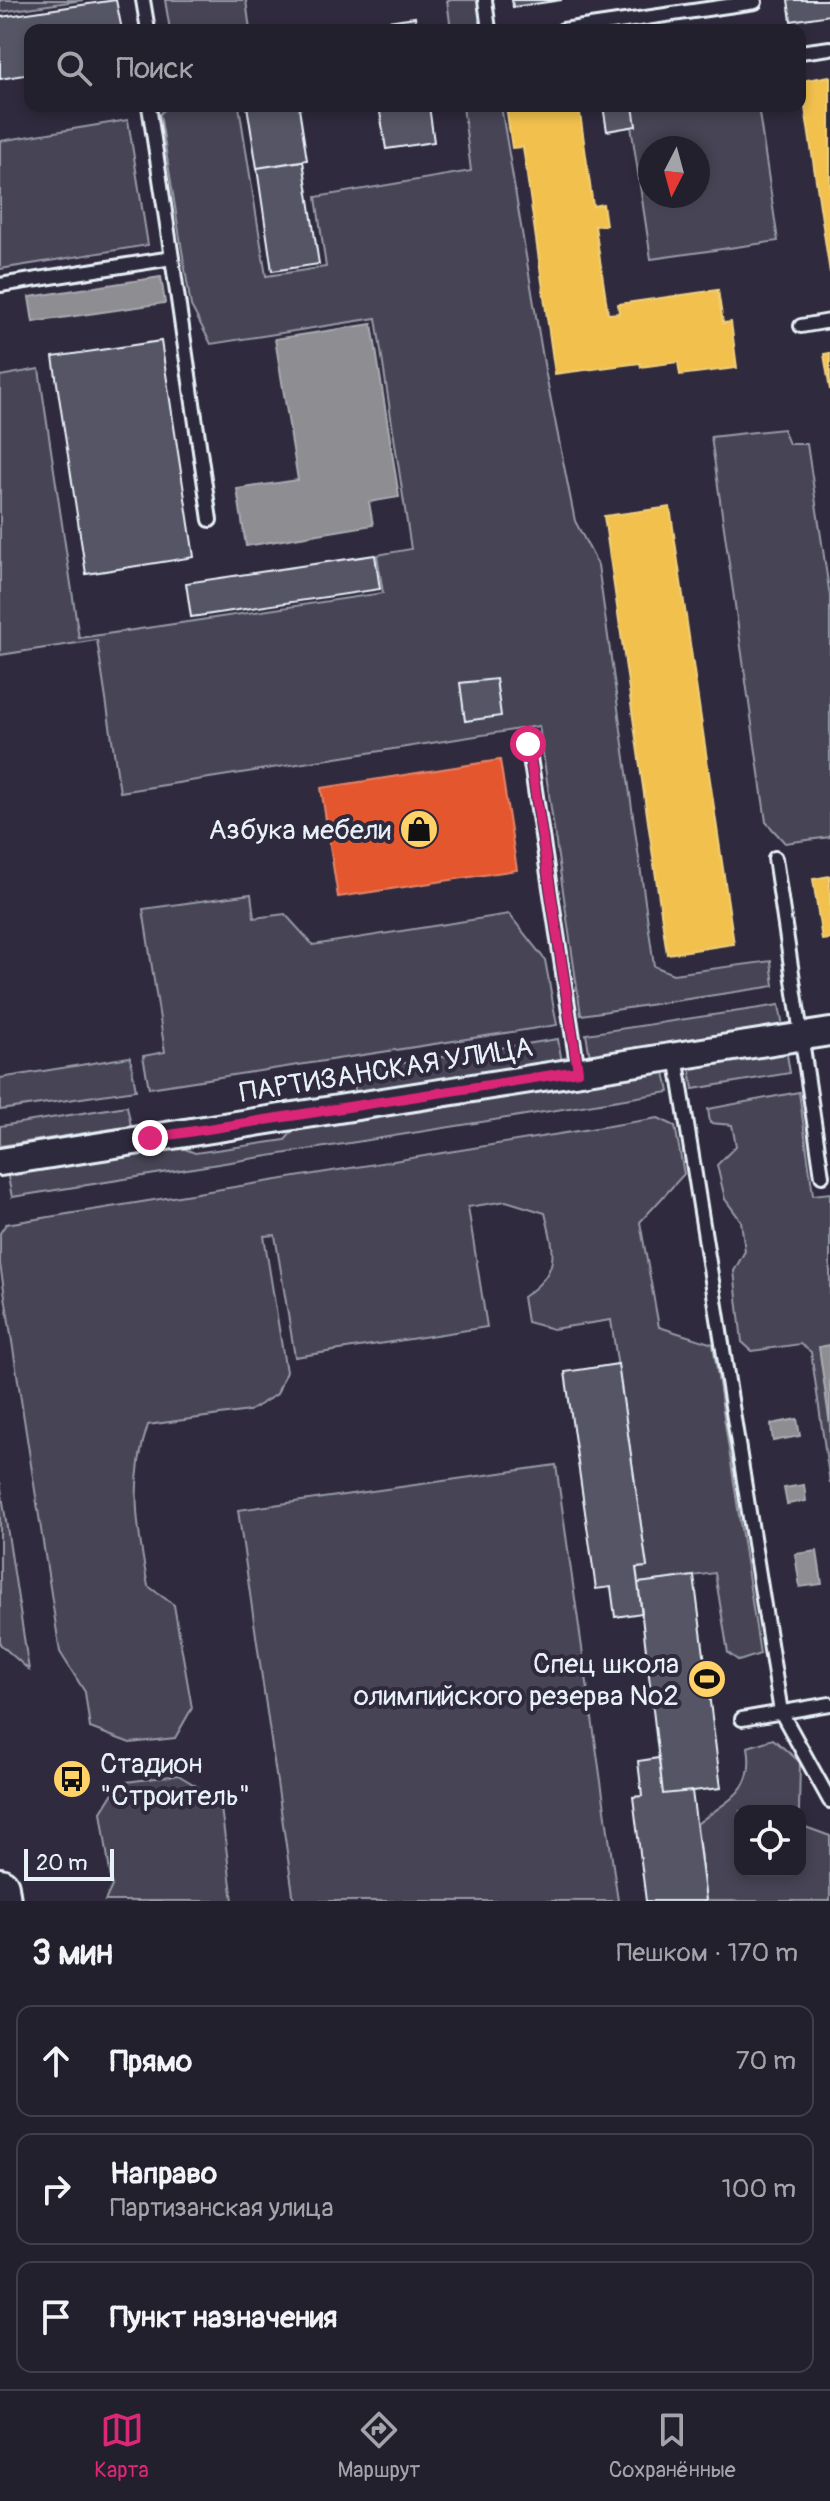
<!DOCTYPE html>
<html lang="ru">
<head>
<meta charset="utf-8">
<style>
	body { margin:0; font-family:Pangolin,sans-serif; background:#2f2d3a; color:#f1f3f6 }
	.controls { position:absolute; right:24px; bottom:24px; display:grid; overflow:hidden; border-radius:16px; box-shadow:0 4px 12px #0003 }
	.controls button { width:72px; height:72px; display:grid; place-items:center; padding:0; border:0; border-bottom:2px solid #403e4a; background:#23202e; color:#f1f3f6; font:40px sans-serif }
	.compass { position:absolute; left:638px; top:136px; width:72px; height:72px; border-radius:50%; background:#23202e; box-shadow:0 4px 12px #0003; rotate:186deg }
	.scale { position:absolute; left:24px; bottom:20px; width:90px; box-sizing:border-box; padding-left:8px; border:4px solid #e8f1f8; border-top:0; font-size:22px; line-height:28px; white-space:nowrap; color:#e8f1f8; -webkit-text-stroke:6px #2f2a3d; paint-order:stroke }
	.stop { position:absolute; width:24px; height:24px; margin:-18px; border:6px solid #db2777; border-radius:50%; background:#fff }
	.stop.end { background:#db2777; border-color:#fff; box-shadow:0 2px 8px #0008 }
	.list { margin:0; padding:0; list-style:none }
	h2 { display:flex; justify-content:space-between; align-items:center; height:104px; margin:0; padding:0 32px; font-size:34px }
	h2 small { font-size:26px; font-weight:400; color:#a3a3aa }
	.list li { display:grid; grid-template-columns:52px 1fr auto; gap:24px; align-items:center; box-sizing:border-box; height:112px; margin:0 16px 16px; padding:0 16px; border:2px solid #403e4a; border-radius:16px }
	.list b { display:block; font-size:30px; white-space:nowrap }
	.list p { margin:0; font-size:26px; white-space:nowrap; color:#a3a3aa }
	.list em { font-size:26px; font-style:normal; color:#a3a3aa }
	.icon { flex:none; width:44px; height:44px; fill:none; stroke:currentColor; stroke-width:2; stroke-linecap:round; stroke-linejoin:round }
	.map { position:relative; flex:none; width:830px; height:1901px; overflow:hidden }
	.search { position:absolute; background:#23202e; box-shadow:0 4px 12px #0003; left:24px; right:24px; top:24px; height:88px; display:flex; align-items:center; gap:20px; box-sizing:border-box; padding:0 28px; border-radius:16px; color:#a3a3aa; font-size:30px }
	.sheet { height:488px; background:#23202e }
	nav { display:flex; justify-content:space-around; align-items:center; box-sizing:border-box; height:112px; border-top:2px solid #403e4a; background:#23202e; font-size:22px; color:#a3a3aa }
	nav a { display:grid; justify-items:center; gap:4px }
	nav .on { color:#db2777 }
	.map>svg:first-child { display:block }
</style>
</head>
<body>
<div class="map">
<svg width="830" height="1901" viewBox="0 0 830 1901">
	<rect width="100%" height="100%" fill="#2f2a3d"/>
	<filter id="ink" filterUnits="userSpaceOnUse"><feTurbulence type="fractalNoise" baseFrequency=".0125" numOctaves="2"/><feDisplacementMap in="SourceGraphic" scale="16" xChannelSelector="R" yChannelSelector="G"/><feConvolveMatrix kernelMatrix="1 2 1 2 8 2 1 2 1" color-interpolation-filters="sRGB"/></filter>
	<g filter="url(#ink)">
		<!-- green -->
		<path fill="#464455" stroke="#979aa6" stroke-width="2" fill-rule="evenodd" d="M0 0H83L0 12Z
			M165 0H246L250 30H170Z
			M447 0H478L483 30H451Z
			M168 106H239L266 276 326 267 316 197 471 171 463 106H501L545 370 575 521 598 565 654 966 673 974 771 961 774 986 581 1015 539 726 120 792 97 640 0 655V376L39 369 79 638 383 593 377 555 411 549 376 318 211 344 191 306 160 114Z
			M628 106H758L778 241 651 259ZM650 148H698V196H650Z
			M128 120 148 245 0 269V141Z
			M783 429 789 444H807L830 596V837L785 843 766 822 711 437Z
			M251 894 254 918 285 914 313 945 509 914 545 960 557 1025 149 1088 143 1056 165 1052 143 909Z
			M779 1005 783 1027 590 1057 586 1034Z
			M558 1039 562 1063 356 1095 352 1071Z
			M786 1048 790 1073 693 1089 689 1063Z
			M130 1057 136 1090 0 1110V1078Z
			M664 1066 669 1092 12 1197 7 1172 175 1145 195 1153 285 1140 298 1125Z
			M799 1092 813 1195 830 1193V1483L811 1352 800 1344 752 1351 742 1342 734 1271 745 1251 741 1221 725 1199 717 1165 736 1146 732 1125 710 1123 708 1109Z
			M127 1106 131 1126 0 1146V1126Z
			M658 1118 675 1126 684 1174 640 1222 659 1327 713 1344 760 1654 739 1661 728 1653 715 1573 638 1583 636 1568 647 1566 611 1320 553 1329 527 1322 523 1297C561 1272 555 1253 545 1213L506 1201 468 1207 487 1327 295 1357 275 1235 264 1236 286 1372 277 1394 249 1411 148 1425C129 1481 137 1529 148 1586L174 1605 192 1708 175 1738 130 1743 90 1728 85 1692 60 1652 0 1264V1233L6 1224Z
			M556 1465 618 1901H294L238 1510Z
			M0 1482 29 1670 0 1644Z
			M773 1739 800 1762 799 1811H740V1871H800V1825L830 1836V1901H706L697 1824C728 1799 756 1792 748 1747Z
			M178 1775 220 1800 233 1901H105L112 1886 101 1812 119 1783Z"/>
		<!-- homes -->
		<path fill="#f2c14e" stroke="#efcf81" stroke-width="2" d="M830 76V273L801 81Z
			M506 106H579L593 206 603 204 606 225 595 226 608 314 619 313 618 304 718 290 723 323 731 322 737 368 680 375 678 362 641 367 640 363 555 374 523 147 512 148Z
			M830 353V390L824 354Z
			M670 507 734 944 667 954 604 516Z
			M830 876V939L822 940 813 879Z"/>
		<!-- shops -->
		<path fill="#e4572e" stroke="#e5856b" stroke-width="2" d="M500 760 517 870 338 897 321 788Z"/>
		<!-- industry -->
		<path fill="#8d8d92" stroke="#a8abb1" stroke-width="2" d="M161 277 165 303 33 322 29 297Z
			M372 324 399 497 369 502 373 525 246 546 237 489 298 480 275 339Z
			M830 1345V1425L819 1347Z
			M797 1419 800 1436 773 1441 771 1424Z
			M804 1485 806 1501 787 1504 784 1488Z
			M817 1551 822 1584 800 1587 795 1554Z"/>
		<!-- building -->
		<path fill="#575565" stroke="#e8f1f8" stroke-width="2" d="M116 0 122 30H30V74L0 79V17Z
			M512 0H562L513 7Z
			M788 0H830V15L791 21Z
			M415 17 417 30H328Z
			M247 106H310L299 108 307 160 257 168Z
			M379 106H429L434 142 386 149Z
			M603 106H633L636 126 607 131Z
			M303 161 319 264 272 271 257 168Z
			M161 341 194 557 86 574 53 357Z
			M375 555 380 589 191 617 186 583Z
			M496 679 501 716 465 721 460 683Z
			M618 1364 647 1567 636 1568 642 1613 615 1617 611 1587 596 1589 565 1372Z
			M694 1576 721 1788 663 1794 638 1583Z
			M659 1758 663 1794 692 1791 706 1901H646L633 1797 642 1796 638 1761Z"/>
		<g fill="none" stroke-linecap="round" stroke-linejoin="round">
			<defs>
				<path id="lane" d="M143 0 148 30
					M485 0 489 30
					M563 30 755 2
					M800 52 830 48
					M172 258 210 520
					M0 285 172 258 149 106
					M801 326 830 321
					M528 744 578 1071
					M775 858 822 1176
					M676 1056 781 1712 830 1801
					M742 1719 830 1704"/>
				<path id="street" d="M0 1162 830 1032"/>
				<path id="secondary" d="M0 1887 2 1901"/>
			</defs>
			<!-- lane casing -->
			<use href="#lane" stroke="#e8f1f8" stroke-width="18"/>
			<!-- street casing -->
			<use href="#street" stroke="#e8f1f8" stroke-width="32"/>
			<!-- secondary casing -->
			<use href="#secondary" stroke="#e8f1f8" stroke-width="42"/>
			<!-- lane -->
			<use href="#lane" stroke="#2f2a3d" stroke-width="12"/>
			<!-- street -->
			<use href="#street" stroke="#2f2a3d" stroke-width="26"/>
			<!-- secondary -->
			<use href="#secondary" stroke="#2f2a3d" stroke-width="36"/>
		</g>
	</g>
	<g fill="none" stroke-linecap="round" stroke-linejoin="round" filter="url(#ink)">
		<!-- route -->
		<path stroke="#db2777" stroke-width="10" d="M150 1138 578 1071 528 744"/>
	</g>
	<!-- icons -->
	<defs>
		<symbol id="shop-disc" viewBox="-11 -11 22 22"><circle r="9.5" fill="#ffd166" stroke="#2f2a3d"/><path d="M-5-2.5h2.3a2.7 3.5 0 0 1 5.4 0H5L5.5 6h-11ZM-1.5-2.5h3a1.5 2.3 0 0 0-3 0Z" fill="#111"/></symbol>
		<symbol id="stadium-disc" viewBox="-11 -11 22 22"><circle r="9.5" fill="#ffd166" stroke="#2f2a3d"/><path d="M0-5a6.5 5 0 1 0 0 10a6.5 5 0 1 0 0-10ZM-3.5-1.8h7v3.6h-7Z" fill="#111"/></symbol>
		<symbol id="bus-disc" viewBox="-11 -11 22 22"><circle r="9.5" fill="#ffd166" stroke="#2f2a3d"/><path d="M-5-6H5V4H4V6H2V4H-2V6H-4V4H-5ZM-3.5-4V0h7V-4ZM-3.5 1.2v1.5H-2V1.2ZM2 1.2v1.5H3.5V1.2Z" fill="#111"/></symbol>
	</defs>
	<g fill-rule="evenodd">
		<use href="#shop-disc" x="397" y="807" width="44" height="44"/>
		<use href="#stadium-disc" x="685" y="1657" width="44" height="44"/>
		<use href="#bus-disc" x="50" y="1757" width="44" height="44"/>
	</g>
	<g text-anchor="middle" stroke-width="8" stroke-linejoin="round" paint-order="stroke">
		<!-- poi labels -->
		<g font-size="28" fill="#e8f1f8" stroke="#2f2a3d" text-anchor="end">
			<text x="391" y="839">Азбука мебели</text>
			<text x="679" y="1673">Спец школа<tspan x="679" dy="32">олимпийского резерва №2</tspan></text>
			<text x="100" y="1773" text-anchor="start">Стадион<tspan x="100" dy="32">"Строитель"</tspan></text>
		</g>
		<!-- street labels -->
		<g font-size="28" fill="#e8f1f8" stroke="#2f2a3d">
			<text transform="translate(386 1069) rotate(-9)" y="10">ПАРТИЗАНСКАЯ УЛИЦА</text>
		</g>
	</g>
</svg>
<div class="controls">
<button><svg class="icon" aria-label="locate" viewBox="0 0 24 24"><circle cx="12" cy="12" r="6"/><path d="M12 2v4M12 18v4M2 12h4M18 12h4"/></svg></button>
</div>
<svg class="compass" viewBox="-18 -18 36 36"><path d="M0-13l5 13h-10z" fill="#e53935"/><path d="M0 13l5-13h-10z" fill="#a3a3aa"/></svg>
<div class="scale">20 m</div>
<div class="stop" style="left:528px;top:744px"></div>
<div class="stop end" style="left:150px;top:1138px"></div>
<div class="search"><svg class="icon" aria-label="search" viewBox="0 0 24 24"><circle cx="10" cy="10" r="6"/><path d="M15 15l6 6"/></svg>Поиск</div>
</div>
<section class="sheet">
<h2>3 мин<small>Пешком · 170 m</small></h2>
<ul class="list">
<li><svg class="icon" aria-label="ahead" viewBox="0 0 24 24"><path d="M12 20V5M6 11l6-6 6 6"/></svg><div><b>Прямо</b></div><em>70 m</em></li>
<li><svg class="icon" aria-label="right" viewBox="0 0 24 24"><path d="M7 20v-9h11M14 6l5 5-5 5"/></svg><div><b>Направо</b><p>Партизанская улица</p></div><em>100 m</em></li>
<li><svg class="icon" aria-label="arrive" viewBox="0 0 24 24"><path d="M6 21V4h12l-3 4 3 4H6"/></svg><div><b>Пункт назначения</b></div></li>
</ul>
</section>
<nav>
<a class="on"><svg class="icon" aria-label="map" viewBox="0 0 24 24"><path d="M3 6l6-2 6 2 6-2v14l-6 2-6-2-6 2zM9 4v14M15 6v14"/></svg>Карта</a>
<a><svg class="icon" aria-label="directions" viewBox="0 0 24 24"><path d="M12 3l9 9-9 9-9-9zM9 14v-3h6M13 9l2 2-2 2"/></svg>Маршрут</a>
<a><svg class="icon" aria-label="saved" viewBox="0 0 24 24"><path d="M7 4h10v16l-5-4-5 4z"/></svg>Сохранённые</a>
</nav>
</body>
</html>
